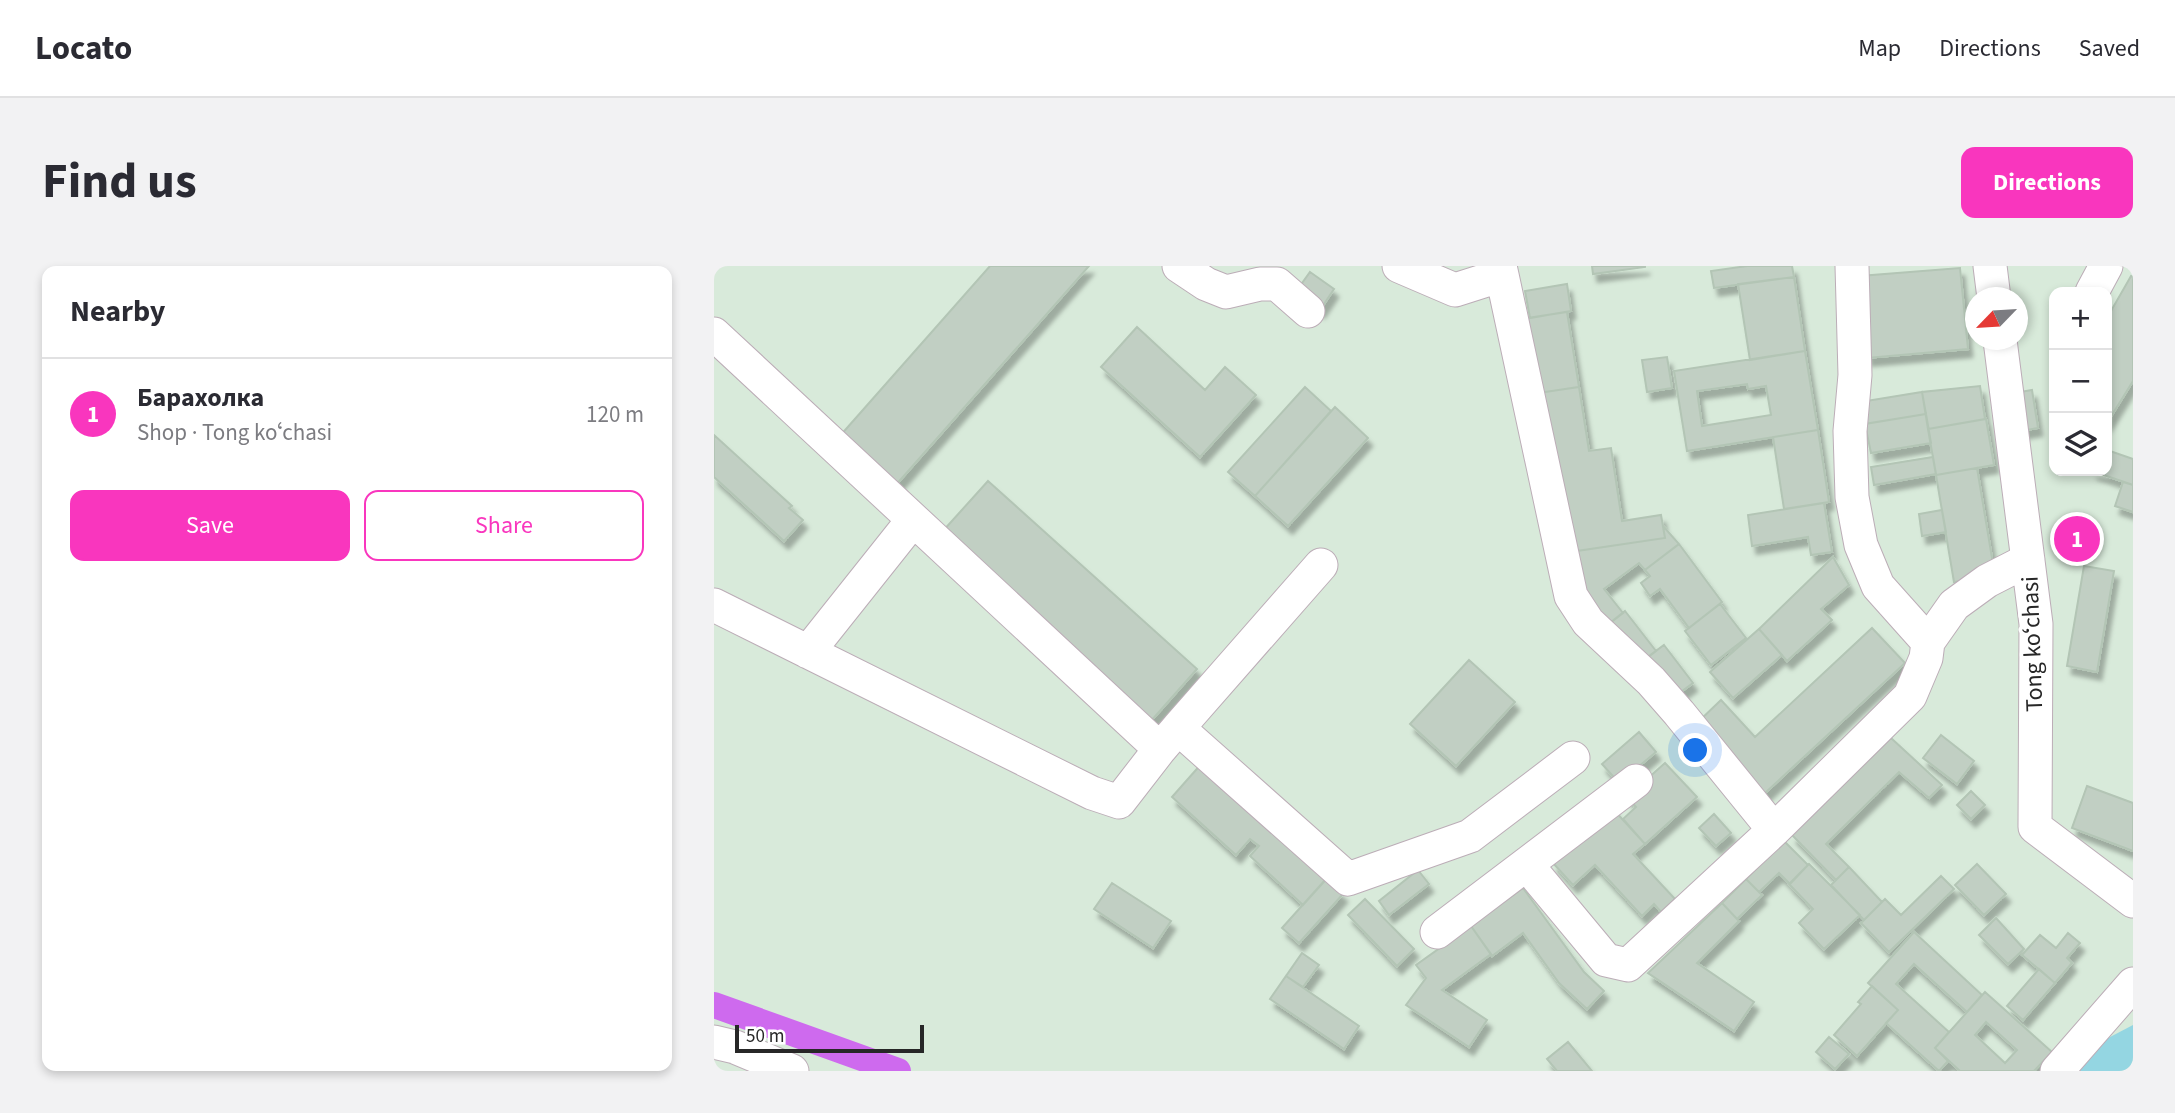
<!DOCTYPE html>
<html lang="en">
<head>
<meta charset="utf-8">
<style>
	body { margin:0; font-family:"Source Sans 3",sans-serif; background:#f2f2f3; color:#2b2b33 }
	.controls { position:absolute; right:21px; top:21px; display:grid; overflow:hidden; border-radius:14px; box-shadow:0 4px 10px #0003 }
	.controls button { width:63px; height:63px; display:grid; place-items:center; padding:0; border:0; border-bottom:2px solid #e1e1e2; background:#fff; color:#2b2b33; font:35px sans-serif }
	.compass { position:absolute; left:1251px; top:21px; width:63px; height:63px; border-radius:50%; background:#fff; box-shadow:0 4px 10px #0003; rotate:245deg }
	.scale { position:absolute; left:21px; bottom:18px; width:189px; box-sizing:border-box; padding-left:7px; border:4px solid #272727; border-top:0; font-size:19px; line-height:24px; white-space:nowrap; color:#272727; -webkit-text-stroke:5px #fff; paint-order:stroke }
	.you { position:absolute; left:982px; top:485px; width:24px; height:24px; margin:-18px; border:5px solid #fff; border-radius:50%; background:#1a73e8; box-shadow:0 0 0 10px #1a73e833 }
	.badge { display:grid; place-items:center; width:46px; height:46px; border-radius:50%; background:#f936be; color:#fff; font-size:23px; font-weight:700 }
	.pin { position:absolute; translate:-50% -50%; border:4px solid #fff; box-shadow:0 2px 7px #0006 }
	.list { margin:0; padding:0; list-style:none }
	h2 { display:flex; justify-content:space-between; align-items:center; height:91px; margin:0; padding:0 28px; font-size:30px }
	h2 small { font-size:23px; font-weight:400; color:#7c7c81 }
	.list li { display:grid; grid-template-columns:46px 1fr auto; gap:21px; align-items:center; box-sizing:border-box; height:112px; padding:0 28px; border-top:2px solid #e1e1e2 }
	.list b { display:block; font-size:26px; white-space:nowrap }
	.list p { margin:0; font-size:23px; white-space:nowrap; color:#7c7c81 }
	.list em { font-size:23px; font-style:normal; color:#7c7c81 }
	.actions { display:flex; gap:14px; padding:21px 28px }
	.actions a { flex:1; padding:16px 0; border:2px solid #f936be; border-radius:14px; text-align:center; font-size:24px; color:#f936be }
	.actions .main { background:#f936be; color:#fff }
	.icon { flex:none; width:38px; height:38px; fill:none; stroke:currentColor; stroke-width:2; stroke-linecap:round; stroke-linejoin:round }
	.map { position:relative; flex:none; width:1419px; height:805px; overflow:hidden; border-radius:14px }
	header { display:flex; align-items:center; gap:42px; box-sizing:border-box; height:98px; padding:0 35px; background:#fff; border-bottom:2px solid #e1e1e2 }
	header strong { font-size:33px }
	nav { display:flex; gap:38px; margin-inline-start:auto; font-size:24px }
	.intro { display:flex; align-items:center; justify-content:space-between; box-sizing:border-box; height:168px; padding:0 42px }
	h1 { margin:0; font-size:49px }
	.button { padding:18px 32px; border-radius:14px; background:#f936be; color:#fff; font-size:24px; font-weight:700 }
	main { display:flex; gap:42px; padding:0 42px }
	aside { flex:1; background:#fff; border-radius:14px; box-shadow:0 4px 10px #0003 }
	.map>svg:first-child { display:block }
</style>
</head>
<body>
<header>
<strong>Locato</strong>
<nav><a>Map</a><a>Directions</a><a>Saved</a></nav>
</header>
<div class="intro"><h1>Find us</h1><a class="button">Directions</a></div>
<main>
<aside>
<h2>Nearby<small></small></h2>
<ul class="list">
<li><span class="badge">1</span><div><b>Барахолка</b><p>Shop · Tong koʻchasi</p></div><em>120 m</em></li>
</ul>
<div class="actions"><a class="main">Save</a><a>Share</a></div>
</aside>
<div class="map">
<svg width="1419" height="805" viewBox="0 0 1419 805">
	<defs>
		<filter id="shadow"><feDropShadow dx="4.5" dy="8" stdDeviation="2" flood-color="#0004"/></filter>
	</defs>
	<rect width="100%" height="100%" fill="#d8eada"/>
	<!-- green -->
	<path fill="#94d6e2" d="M1419 759V805H1354L1375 782Z"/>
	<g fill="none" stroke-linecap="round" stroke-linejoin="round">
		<!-- canal -->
		<path stroke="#ce6aee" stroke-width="26" d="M0 739 184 805"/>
	</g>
	<!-- building -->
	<path fill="#c1cfc3" stroke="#b3c5b5" stroke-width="2" fill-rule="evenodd" filter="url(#shadow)" d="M276 0H375L181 220 125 171Z
		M878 0H931V1L879 8Z
		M1033 0H1078L1080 11 1000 22 997 5Z
		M1246 2 1254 83 1153 92 1146 10Z
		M596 6 620 23 606 44 581 27Z
		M1417 10 1419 11V115L1393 157V52Z
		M1080 11 1091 85 1036 94 1024 18Z
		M853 18 857 45 816 52 811 25Z
		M853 46 865 121 824 127 813 52Z
		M423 61 491 124 511 101 542 129 486 191 387 101Z
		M1091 85 1104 164 973 185 960 105ZM1033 118 1034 123 1052 120 1057 149 988 160 983 125Z
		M953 91 958 122 933 126 928 94Z
		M1266 120 1271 153 1214 163 1208 126Z
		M591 121 617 145 541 230 514 206Z
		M865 121 875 185 897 182 908 255 947 249 951 272 849 287 824 127Z
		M1318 124 1324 162 1300 166 1295 128Z
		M1208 126 1212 148 1150 158 1146 136Z
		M621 141 654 172 574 260 541 230Z
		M1212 148 1217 177 1157 187 1151 158Z
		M1272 153 1280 199 1222 209 1214 163Z
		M1104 164 1115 236 1070 243 1059 171Z
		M0 169 78 240 75 242 89 254 70 275 0 211Z
		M1393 184 1419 193V219L1378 205H1393Z
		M1219 191 1222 208 1160 219 1157 201Z
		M1263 202 1281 310 1240 316 1222 209Z
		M274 215 483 403 437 455 228 266Z
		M1409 216 1419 219V246L1401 240Z
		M1110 237 1118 286 1097 289 1094 271 1038 280 1034 249Z
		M1228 244 1232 266 1208 270 1205 248Z
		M949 260 965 278 931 304 925 297 890 323 909 347 891 361 849 287 951 272Z
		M965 278 1008 336 975 362 946 323 936 330 927 317 936 310 931 304Z
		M1119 291 1135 319 1107 343 1118 354 1073 395 1045 363Z
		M1370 300 1400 305 1383 406 1353 400Z
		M1006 338 1032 372 997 399 971 365Z
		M911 345 942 385 921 401 891 361Z
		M1158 362 1191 397 1050 528 984 456 1007 434 1041 471Z
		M1045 363 1068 389 1019 432 996 406Z
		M950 379 979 417 956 434 927 396Z
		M755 394 801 436 742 500 696 458Z
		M925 466 942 486 905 517 888 498Z
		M1227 469 1260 495 1243 518 1209 492Z
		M1177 472 1228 519 1215 532 1185 506 1112 578 1135 601 1122 614 1078 569Z
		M489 496 616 609 589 639 536 590 545 580 536 573 522 589 458 531Z
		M951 497 983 531 931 578 909 553 922 541 913 531Z
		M1373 520 1419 537V585L1358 562Z
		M1257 525 1271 539 1257 553 1243 539Z
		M899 543 931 578 919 588 961 633 947 646 940 638 928 650 881 599 859 619 839 597Z
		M1000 548 1017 567 1002 580 985 562Z
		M1070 575 1094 599 1076 618 1065 607 1045 626 1032 613Z
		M1095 598 1146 649 1110 683 1085 657 1099 643 1075 618Z
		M1263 598 1292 628 1270 649 1241 619Z
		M1135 601 1168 636 1150 654 1117 619Z
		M704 604 715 618 675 649 665 635Z
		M1227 610 1240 623 1175 686 1147 657 1171 633 1187 649Z
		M612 613 629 628 585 677 568 662Z
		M1032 613 1048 629 1023 653 1008 637Z
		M398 617 457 655 439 682 380 643Z
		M809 622 870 706 890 725 873 743 845 717 809 667 778 690 757 660Z
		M651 633 700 683 683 700 634 649Z
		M1008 637 1025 655 983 697 1040 736 1020 765 934 707Z
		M1282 652 1310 683 1294 698 1265 669Z
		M757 660 777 688 728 724 773 754 755 781 692 739 712 712 702 699Z
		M1200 666 1268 729 1253 746 1200 698 1182 718 1235 766 1221 782 1234 795 1225 805 1172 757 1184 744 1154 717Z
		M1354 667 1366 677 1353 692 1358 697 1341 717 1308 689 1326 669 1342 682Z
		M588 687 605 699 589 721 572 710Z
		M1325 703 1341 717 1309 754 1293 740Z
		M572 710 645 760 630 783 556 733Z
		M1158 720 1184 744 1143 790 1120 769 1147 738 1144 736Z
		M1271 726 1338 786 1320 805H1246L1221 782ZM1272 756 1303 784 1291 797 1261 769Z
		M1115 771 1135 788 1121 803 1102 786Z
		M854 776 878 805H843L833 793Z"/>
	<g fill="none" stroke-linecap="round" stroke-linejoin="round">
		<defs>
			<path id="minor" d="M465 0 492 18 512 26 546 18H563L594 45
				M685 0 741 24 788 9 786 0
				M1276 0 1280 32
				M788 9 857 330 874 356 937 415 965 447 1060 564
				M1378 26 1392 0
				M0 68 446 483 464 462 634 613 756 570 859 492
				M1286 74 1322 358 1321 561 1419 635
				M0 339 378 527 405 536 446 483
				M1214 376 1240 339 1273 315 1314 294
				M94 386 199 254
				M464 462 607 299
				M813 599 892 694 914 699 1060 564 1196 430 1212 392 1214 376 1164 320 1147 279 1138 231 1136 165 1141 109 1138 0
				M723 666 922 515
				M0 776 21 781 78 805
				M1343 805 1419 718"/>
		</defs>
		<!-- minor casing -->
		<use href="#minor" stroke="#bcadb7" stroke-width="35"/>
		<!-- minor -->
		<use href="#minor" stroke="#fff" stroke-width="33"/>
	</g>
	<g text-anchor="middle" stroke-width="7" stroke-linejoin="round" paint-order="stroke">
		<!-- street labels -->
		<g font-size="24" fill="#272727" stroke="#fff">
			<text transform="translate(1318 378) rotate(-92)" y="8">Tong koʻchasi</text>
		</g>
	</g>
</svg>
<div class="controls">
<button>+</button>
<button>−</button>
<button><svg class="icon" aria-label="layers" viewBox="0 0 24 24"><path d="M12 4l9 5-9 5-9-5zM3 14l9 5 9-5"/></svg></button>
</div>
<svg class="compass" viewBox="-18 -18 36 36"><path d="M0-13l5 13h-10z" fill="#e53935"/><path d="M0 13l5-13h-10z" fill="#7c7c81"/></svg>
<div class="scale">50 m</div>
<div class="you"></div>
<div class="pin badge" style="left:1363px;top:273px">1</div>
</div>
</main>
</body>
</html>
